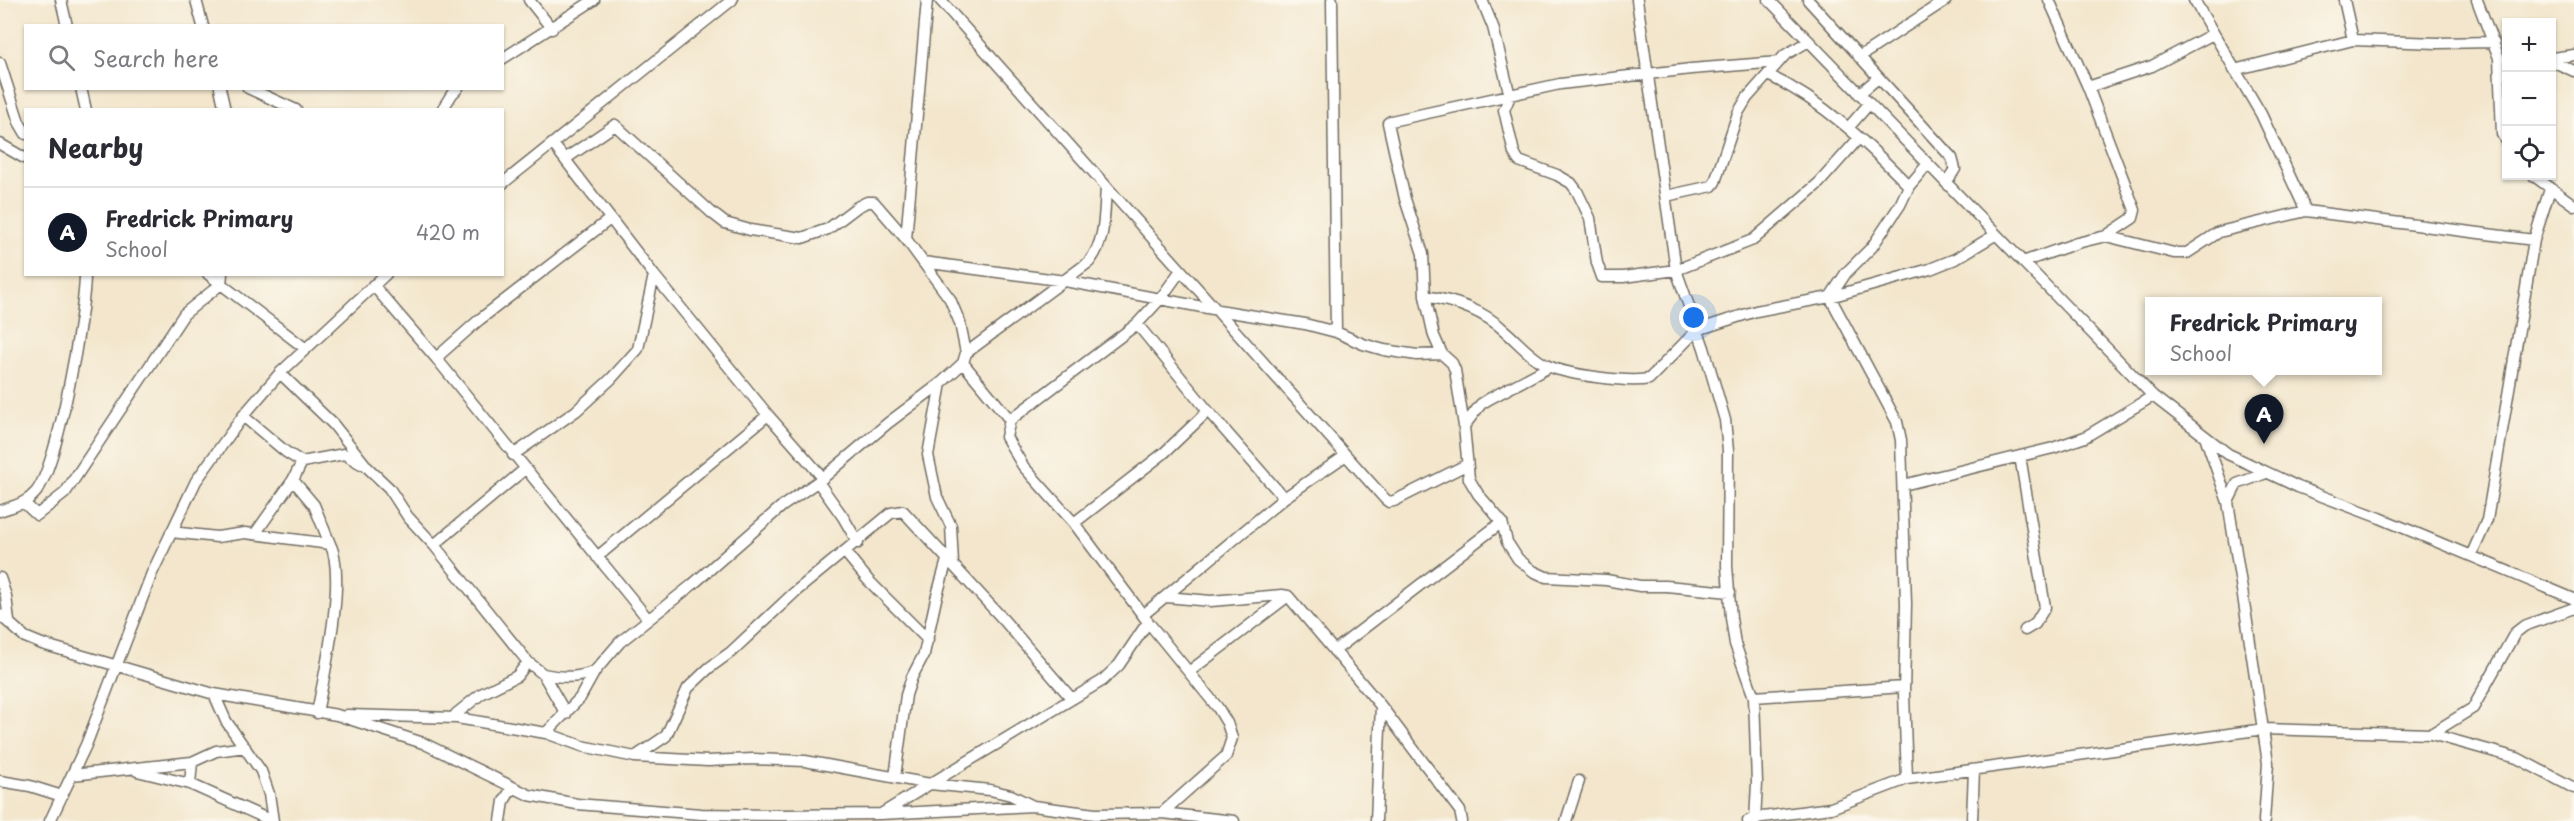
<!DOCTYPE html>
<html lang="en">
<head>
<meta charset="utf-8">
<style>
	body { margin:0; font-family:"Playpen Sans",sans-serif; background:#f7f7f7; color:#2b2b33 }
	.controls { position:absolute; right:18px; top:18px; display:grid; overflow:hidden; border-radius:0px; box-shadow:0 2px 4px #0004 }
	.controls button { width:54px; height:54px; display:grid; place-items:center; padding:0; border:0; border-bottom:2px solid #e1e1e2; background:#fff; color:#2b2b33; font:30px sans-serif }
	.you { position:absolute; left:1694px; top:318px; width:21px; height:21px; margin:-15px; border:4px solid #fff; border-radius:50%; background:#1a73e8; box-shadow:0 0 0 9px #1a73e833 }
	.badge { display:grid; place-items:center; width:39px; height:39px; border-radius:50%; background:#111827; color:#fff; font-size:20px; font-weight:700 }
	.pin { position:absolute; translate:-50% -50px; filter:drop-shadow(0 2px 3px #0008) }
	.pin::after { content:''; position:absolute; top:32px; width:21px; height:18px; background:inherit; clip-path:polygon(0 0,100% 0,50% 100%) }
	.popup { position:absolute; left:2145px; top:297px; width:237px; height:78px; box-sizing:border-box; display:grid; place-content:center; border-radius:0px; background:#fff; filter:drop-shadow(0 2px 4px #0005); font-size:20px; white-space:nowrap; color:#7c7c81 }
	.popup b { font-size:22px; color:#2b2b33 }
	.popup::after { content:''; position:absolute; left:50%; top:100%; margin-left:-12px; border:12px solid transparent; border-top-color:#fff }
	.list { margin:0; padding:0; list-style:none }
	h2 { display:flex; justify-content:space-between; align-items:center; height:78px; margin:0; padding:0 24px; font-size:26px }
	h2 small { font-size:20px; font-weight:400; color:#7c7c81 }
	.list li { display:grid; grid-template-columns:39px 1fr auto; gap:18px; align-items:center; box-sizing:border-box; height:90px; padding:0 24px; border-top:2px solid #e1e1e2 }
	.list b { display:block; font-size:22px; white-space:nowrap }
	.list p { margin:0; font-size:20px; white-space:nowrap; color:#7c7c81 }
	.list em { font-size:20px; font-style:normal; color:#7c7c81 }
	.icon { flex:none; width:33px; height:33px; fill:none; stroke:currentColor; stroke-width:2; stroke-linecap:round; stroke-linejoin:round }
	.map { position:relative; flex:none; width:2574px; height:821px; overflow:hidden }
	.search { position:absolute; background:#fff; box-shadow:0 2px 4px #0004; left:24px; top:24px; width:480px; height:66px; display:flex; align-items:center; gap:15px; box-sizing:border-box; padding:0 21px; border-radius:0px; color:#7c7c81; font-size:22px }
	.panel { position:absolute; background:#fff; box-shadow:0 2px 4px #0004; left:24px; top:108px; width:480px; height:168px; border-radius:0px }
	.map>svg:first-child { display:block }
</style>
</head>
<body>
<div class="map">
<svg width="2574" height="821" viewBox="0 0 2574 821">
	<rect width="100%" height="100%" fill="#fbf7ec"/>
	<filter id="ink" filterUnits="userSpaceOnUse"><feTurbulence type="fractalNoise" baseFrequency=".0167" numOctaves="2"/><feDisplacementMap in="SourceGraphic" scale="12" xChannelSelector="R" yChannelSelector="G"/><feConvolveMatrix kernelMatrix="1 2 1 2 8 2 1 2 1" color-interpolation-filters="sRGB"/></filter>
	<filter id="wash" filterUnits="userSpaceOnUse"><feTurbulence type="fractalNoise" baseFrequency=".008" numOctaves="4" result="noise"/><feDisplacementMap in="SourceGraphic" scale="24" xChannelSelector="R" yChannelSelector="G"/><feGaussianBlur stdDeviation="1.35" result="paint"/><feColorMatrix in="noise" values="0 0 0 0 0 0 0 0 0 0 0 0 0 0 0 0 0 1.4 0 .05"/><feComposite in="paint" operator="in"/></filter>
	<g filter="url(#wash)">
		<rect width="100%" height="100%" fill="#f3e6cc"/>
	</g>
	<g filter="url(#ink)">
		<g fill="none" stroke-linecap="round" stroke-linejoin="round">
			<defs>
				<path id="minor" d="M61 0 67 26
					M196 0 203 26
					M529 0 552 29
					M927 0 906 239 950 299 960 323 966 353
					M940 0 1385 499 1389 502 1394 501 1466 465
					M1332 0 1336 332
					M1482 0 1493 27 1510 96 1504 110 1514 153 1519 161 1557 175 1571 183 1577 191 1590 218 1597 263 1602 277H1623L1676 270 1753 240 1819 183 1859 138
					M1637 0 1676 270 1704 348 1725 420 1728 451 1727 566 1731 618 1735 644 1754 697 1757 783 1755 821
					M1769 0 2153 396 2228 454 2298 487 2380 518 2574 599
					M1808 0 1952 158 1955 169 1946 183
					M2344 0 2353 40
					M2477 0 2499 58 2502 134 2506 142
					M1859 57 1946 0
					M2552 58 2574 55
					M502 59 594 0
					M2552 61 2574 71
					M0 63 19 122 26 134
					M2234 70 2353 40 2438 43 2494 42
					M1768 75C1823 101 1866 142 1909 186
					M2088 87 2152 66 2213 34
					M81 88 86 110
					M220 88 225 110
					M248 88 296 110
					M1859 94 1878 78
					M442 110 452 94 458 88
					M1848 128 1869 104
					M0 144 26 159
					M553 144 654 275 768 415 823 478
					M565 159 615 125 712 213 725 223 750 230 802 238 828 229 857 207 867 202H874L906 239
					M2534 176 2574 205
					M502 184 732 0
					M1666 196 1712 186 1715 182 1738 113 1747 98 1785 55 1809 41
					M2306 211 2534 240
					M2106 236 2174 253H2187L2219 232 2306 211 2261 114 2194 0
					M923 262 1065 281 1218 310 1305 324 1336 332 1363 344 1384 350 1417 355 1442 354
					M2023 262 2077 243 2106 236 2133 218 2135 210 2088 87 2049 0
					M208 274 306 349
					M373 285 436 358 648 619
					M1425 296C1455 301 1483 310 1505 331 1519 343 1531 358 1548 366 1569 375 1628 383 1649 379L1697 330 1756 311 1830 297 1930 269 1955 259 1995 235
					M1830 297 1897 422 1901 440 1906 604 1904 694 1907 779
					M1830 297 1846 273 1872 247 1900 205 1909 186 1927 165
					M436 358 479 320 610 219
					M963 363 1010 420 1006 437 1023 466 1074 523 1148 622 1218 708 1227 723 1232 738 1226 756 1162 813
					M1549 367 1489 399 1481 404 1464 426 1469 479 1478 494 1502 522 1507 542 1518 559 1533 571 1546 577 1606 580 1640 586H1666L1730 592
					M280 373 333 424 368 468 389 488 408 517 434 545 528 662 543 674 566 714
					M941 383 928 455 937 497 951 526 953 564
					M1208 411 1284 498
					M243 416 286 452 302 462 293 480
					M1010 420 1137 324 1161 298 1181 270
					M1464 426 1455 370 1452 363 1442 354 1434 336 1425 296 1423 254 1405 199 1388 123 1391 121 1560 84 1691 69 1779 62
					M2205 436 2228 502 2245 609 2268 763 2264 821
					M513 455 576 411 611 379 638 349 654 275
					M2020 456 2045 607 2035 624 2025 630
					M302 462 344 454 361 464
					M818 482 843 517 858 543
					M1903 485 2053 448 2085 437 2153 396
					M2228 502 2237 484 2266 473
					M24 503 37 515 65 493 184 314 221 284 222 274
					M0 511C13 506 26 504 36 492 58 465 85 313 85 274
					M1074 523 1164 453 1208 411 1137 324
					M171 532 217 537 245 533 330 544C347 576 324 676 317 713
					M255 534 293 480 314 505 330 544
					M434 545 525 469
					M845 552 868 580 928 640
					M2471 556 2487 520 2534 240 2550 189
					M597 557 768 415
					M0 578 6 596 9 621
					M1166 597 1211 601 1282 595 1288 596 1381 706 1460 811 1462 821
					M0 615 25 637 42 644 214 694 337 715 423 743 529 795 577 804 701 814 780 815 880 814 1033 806
					M1143 615 1284 498 1345 456
					M1334 651 1502 522
					M1190 671 1288 596
					M543 674C561 678 578 679 595 671
					M214 694 226 721 261 771 269 794 273 821
					M1754 697 1904 687
					M347 715 457 718 546 733 582 746 635 757 708 761 753 759 805 761 930 784 1102 681 1119 665 1148 622
					M457 718 456 714 481 694 517 676 528 662
					M546 733 580 698 595 671 620 642 692 585 781 507 823 478 888 423 941 383 963 363 966 353 1089 262C1106 241 1104 214 1106 188
					M2431 734 2473 708 2515 633 2524 626 2574 608
					M635 757 666 736 688 688 709 668 731 652 795 592 891 513 903 511 1002 618 1072 699
					M137 771 190 784 192 762
					M72 775 192 762 216 751 245 747
					M895 777 906 695 912 677 924 654 936 599 947 560
					M0 781 30 786 62 796
					M190 784 272 821
					M881 814 930 784 990 790 1011 795 1033 806 1095 814 1162 813 1234 821
					M50 821 86 745 152 573 196 481 243 416 280 373 386 274
					M501 821 504 801 512 788
					M1376 821 1381 706
					M1566 821 1579 781
					M1748 821 1755 818 1831 808 1907 779 2264 729 2431 734 2517 758 2574 788
					M1972 821 1974 770"/>
			</defs>
			<!-- minor casing -->
			<use href="#minor" stroke="#716c63" stroke-width="13"/>
			<!-- minor -->
			<use href="#minor" stroke="#fff" stroke-width="10"/>
		</g>
	</g>
</svg>
<div class="controls">
<button>+</button>
<button>−</button>
<button><svg class="icon" aria-label="locate" viewBox="0 0 24 24"><circle cx="12" cy="12" r="6"/><path d="M12 2v4M12 18v4M2 12h4M18 12h4"/></svg></button>
</div>
<div class="you"></div>
<div class="pin badge" style="left:2264px;top:444px">A</div>
<div class="popup"><b>Fredrick Primary</b>School</div>
<div class="search"><svg class="icon" aria-label="search" viewBox="0 0 24 24"><circle cx="10" cy="10" r="6"/><path d="M15 15l6 6"/></svg>Search here</div>
<section class="panel">
<h2>Nearby<small></small></h2>
<ul class="list">
<li><span class="badge">A</span><div><b>Fredrick Primary</b><p>School</p></div><em>420 m</em></li>
</ul>
</section>
</div>
</body>
</html>
